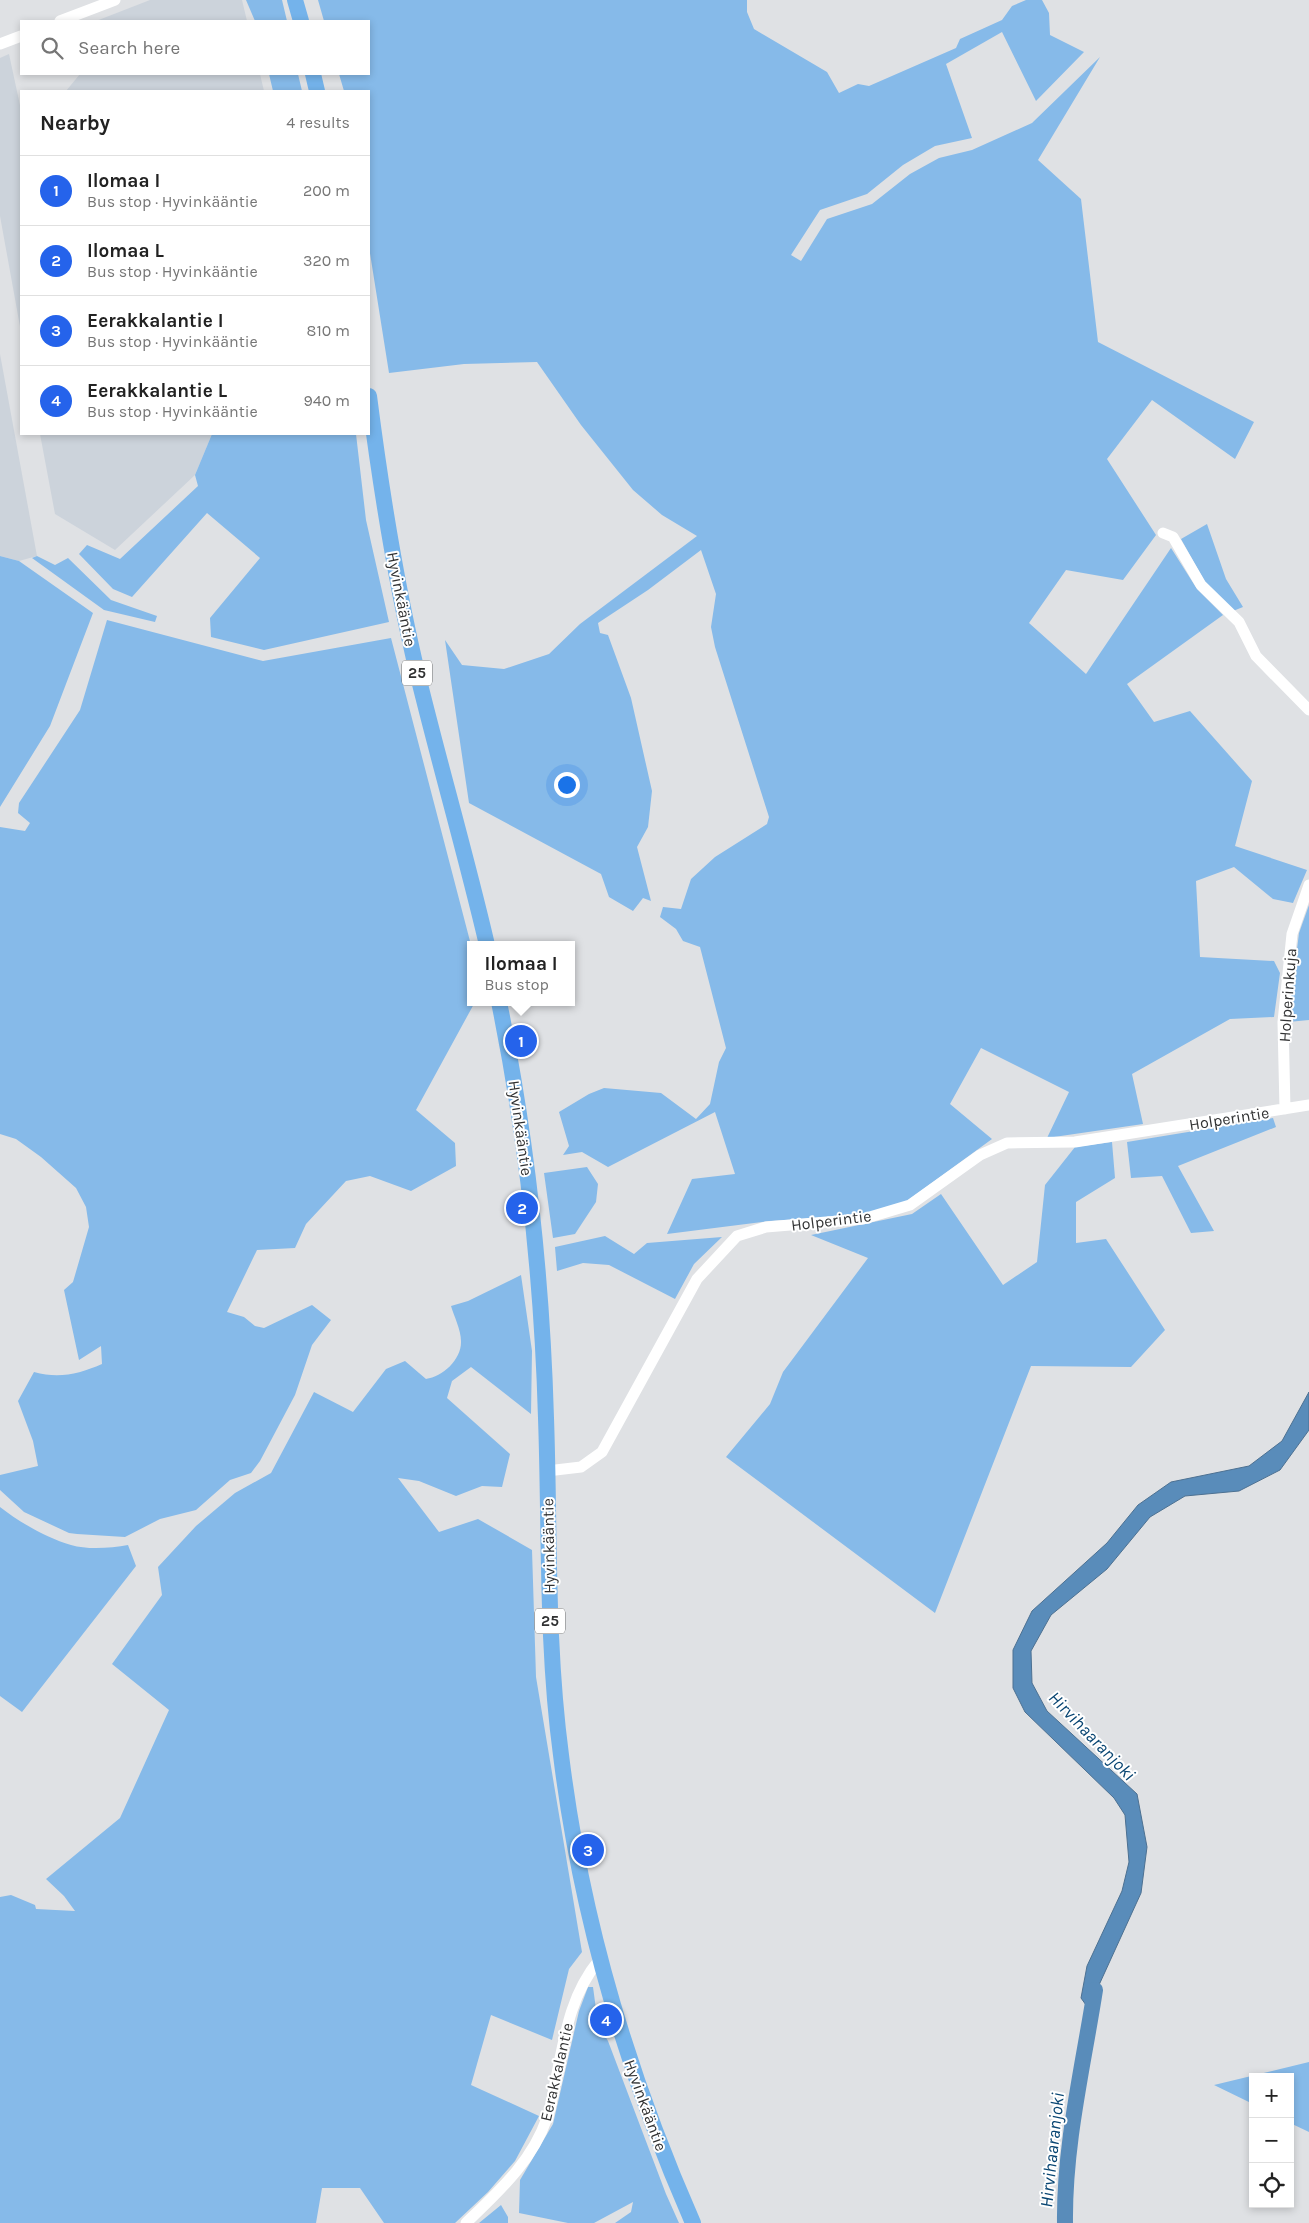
<!DOCTYPE html>
<html lang="en">
<head>
<meta charset="utf-8">
<style>
	body { margin:0; font-family:Karla,sans-serif; background:#f6f6f6; color:#222 }
	.controls { position:absolute; right:15px; bottom:15px; display:grid; overflow:hidden; border-radius:0px; box-shadow:0 2px 8px #0003 }
	.controls button { width:45px; height:45px; display:grid; place-items:center; padding:0; border:0; border-bottom:1px solid #e0e0e0; background:#fff; color:#222; font:25px sans-serif }
	.you { position:absolute; left:566px; top:784px; width:18px; height:18px; margin:-12px; border:4px solid #fff; border-radius:50%; background:#1a73e8; box-shadow:0 0 0 8px #1a73e833 }
	.badge { display:grid; place-items:center; width:32px; height:32px; border-radius:50%; background:#2563eb; color:#fff; font-size:16px; font-weight:700 }
	.pin { position:absolute; translate:-50% -50%; border:2px solid #fff; box-shadow:0 1px 5px #0006 }
	.popup { position:absolute; left:467px; top:941px; width:108px; height:65px; box-sizing:border-box; display:grid; place-content:center; border-radius:0px; background:#fff; filter:drop-shadow(0 1px 4px #0005); font-size:16px; white-space:nowrap; color:#767676 }
	.popup b { font-size:19px; color:#222 }
	.popup::after { content:''; position:absolute; left:50%; top:100%; margin-left:-10px; border:10px solid transparent; border-top-color:#fff }
	.list { margin:0; padding:0; list-style:none }
	h2 { display:flex; justify-content:space-between; align-items:center; height:65px; margin:0; padding:0 20px; font-size:21px }
	h2 small { font-size:16px; font-weight:400; color:#767676 }
	.list li { display:grid; grid-template-columns:32px 1fr auto; gap:15px; align-items:center; box-sizing:border-box; height:70px; padding:0 20px; border-top:1px solid #e0e0e0 }
	.list b { display:block; font-size:19px; white-space:nowrap }
	.list p { margin:0; font-size:16px; white-space:nowrap; color:#767676 }
	.list em { font-size:16px; font-style:normal; color:#767676 }
	.icon { flex:none; width:28px; height:28px; fill:none; stroke:currentColor; stroke-width:2; stroke-linecap:round; stroke-linejoin:round }
	.map { position:relative; flex:none; width:1309px; height:2223px; overflow:hidden }
	.search { position:absolute; background:#fff; box-shadow:0 2px 8px #0003; left:20px; top:20px; width:350px; height:55px; display:flex; align-items:center; gap:12px; box-sizing:border-box; padding:0 18px; border-radius:0px; color:#767676; font-size:19px }
	.panel { position:absolute; background:#fff; box-shadow:0 2px 8px #0003; left:20px; top:90px; width:350px; height:345px; border-radius:0px }
	.map>svg:first-child { display:block }
</style>
</head>
<body>
<div class="map">
<svg width="1309" height="2223" viewBox="0 0 1309 2223">
	<rect width="100%" height="100%" fill="#dfe1e4"/>
	<!-- built -->
	<path fill="#ccd3db" d="M150 0H242L247 21H96Z
		M9 54 21 110V332L0 216V58Z
		M80 74H260L264 91H66Z
		M0 354 37 556 19 561 0 556Z
		M40 434H212L195 475 115 550 55 514Z"/>
	<!-- green -->
	<path fill="#86bae9" d="M246 0H282L287 21H255Z
		M318 0H747V12L754 29 827 72 839 93 858 84 869 86 956 48 960 39 1002 20 1012 6 1026 0H1042L1049 13 1050 35 1084 52 1036 101 1002 32 946 64 972 138 935 146 903 165 867 194 820 210 791 255 801 261 827 219 872 204 910 174 939 158 972 150 1032 123 1100 57 1038 160 1081 199 1098 342 1254 422 1235 459 1152 400 1107 459 1156 535 1123 580 1066 570 1029 623 1086 674 1171 548 1197 589 1223 615 1127 684 1154 722 1190 711 1252 781 1235 846 1307 870 1293 903 1273 899 1234 867 1196 881 1200 957 1274 961 1280 973 1274 1017 1230 1019 1132 1074 1143 1124 1047 1138 1069 1092 981 1048 950 1104 992 1139 907 1201 863 1215 769 1221 667 1234 692 1179 735 1174 715 1112 608 1167 582 1152 563 1155 569 1146 559 1112 589 1094 604 1088 661 1093 696 1119 710 1104 719 1062 726 1048 700 947 683 941 676 929 660 917 663 907 681 909 691 879 715 857 767 824 769 817 715 647 711 627 716 594 701 550 648 590 598 623 600 633 608 635 631 698 652 791 648 827 637 847 651 901 643 898 633 911 609 897 601 874 469 803 445 640 462 665 504 669 549 654 580 624 697 536 662 515 633 490 581 425 537 362 464 364 389 373 369 247V91H344L339 74H369V21H324Z
		M269 74H298L302 91H273Z
		M212 434H356L366 520 389 622 264 650 211 637 210 618 260 558 207 513 132 597 113 589 79 554 87 545 120 559 198 486 195 475Z
		M1207 524 1226 579 1243 607 1233 611 1205 582 1181 539Z
		M0 556 19 561 93 613 50 726 0 807Z
		M37 556 55 565 68 558 111 600 157 616 155 622 104 610 32 558Z
		M107 620 263 661 391 638 471 945V1002H475L416 1110 455 1143 456 1166 411 1191 370 1176 346 1181 306 1224 295 1248 257 1250 227 1312 244 1317 255 1326 264 1328 312 1305 331 1320 312 1345 295 1395 260 1461 251 1473 230 1480 196 1510 160 1519 125 1537 77 1534 69 1533 24 1512 0 1490V1475L38 1466 33 1441 18 1401 34 1372C59 1379 79 1374 102 1364L101 1346 79 1360 64 1290 73 1282 89 1227 86 1207 76 1188 41 1157 16 1139 0 1134V827L25 831 30 823 18 813 19 803 80 710Z
		M1309 905V1020L1288 1022 1299 933Z
		M1273 1118 1276 1127 1178 1166 1214 1231 1191 1233 1162 1176 1131 1178 1127 1142Z
		M1112 1142 1115 1178 1076 1202V1243L1106 1239 1165 1330 1131 1367 1031 1366 935 1613 726 1457 770 1404 783 1372 868 1258 811 1235 912 1214 941 1194 1003 1285 1037 1262 1045 1185 1075 1147Z
		M587 1167 598 1184 596 1202 575 1234 553 1238 544 1173Z
		M605 1236 634 1254 647 1243 722 1237 694 1264 675 1299 609 1265 583 1263 557 1271 555 1247Z
		M521 1275 532 1351 531 1414 471 1367 452 1381 447 1398 510 1454 502 1487 482 1486 456 1496 419 1481 398 1478 439 1532 478 1519 532 1550 536 1677 582 1952 569 1969 552 2040 491 2015 471 2085 539 2116 515 2161 488 2192 455 2223H384L360 2188H322L316 2223H0V1897L11 1895 35 1905 36 1909 75 1911 64 1896 46 1879 120 1818 169 1710 112 1664 162 1595 158 1567 196 1526 235 1493 271 1473 314 1392 353 1412 386 1369 405 1361 426 1379C443 1377 462 1359 461 1341 461 1330 454 1316 451 1306L468 1301Z
		M0 1507C19 1522 47 1538 71 1545 88 1550 111 1548 128 1545L136 1566 22 1712 0 1696Z
		M588 1987H593L598 2024 608 2041 666 2194 679 2223H615L631 2212 633 2202 594 2223H568L519 2213 520 2180 553 2124 579 2011Z
		M1309 2062V2132L1290 2123V2077H1253V2104L1214 2085Z
		M501 2205 508 2217V2223H479Z"/>
	<!-- water -->
	<path fill="#598cba" stroke="#4d7192" d="M1309 1392V1430L1280 1470 1239 1491 1185 1496 1150 1517 1107 1569 1051 1615 1031 1651 1032 1683 1047 1711 1137 1794 1147 1847 1141 1893 1099 1985 1091 2012 1081 1998 1087 1966 1122 1891 1129 1862 1125 1815 1114 1798 1025 1712 1013 1688V1650L1032 1611 1107 1543 1138 1505 1171 1482 1249 1466 1282 1441Z"/>
	<g fill="none" stroke-linecap="round" stroke-linejoin="round">
		<!-- river -->
		<path stroke="#598cba" stroke-width="16" d="M1065 2223C1064 2145 1083 2067 1095 1990"/>
		<!-- minor -->
		<path stroke="#fff" stroke-width="11" d="M60 21 115 0
			M0 44 21 36
			M1163 533 1173 537 1201 585 1239 622 1256 656 1309 710
			M1285 1109 1283 1022 1292 934 1309 885
			M547 1471 581 1467 602 1452 697 1279 737 1236 766 1227 863 1219 910 1205 980 1155 1007 1143 1075 1142 1309 1105
			M466 2223C498 2192 532 2162 547 2118 551 2109 552 2098 554 2088 564 2042 568 1998 599 1960"/>
		<!-- highway -->
		<path stroke="#74b3eb" stroke-width="16" d="M295 0 301 21
			M313 74 317 91
			M369 396C381 490 396 584 418 676 440 766 466 855 487 945
			M499 1002C527 1139 542 1278 546 1418 550 1531 546 1643 561 1755 581 1918 627 2073 693 2223"/>
	</g>
	<g text-anchor="middle" stroke-width="4" stroke-linejoin="round" paint-order="stroke">
		<!-- shield labels -->
		<g fill="#fff" stroke="#6f7070" stroke-width="1">
			<rect x="402" y="660.5" width="30" height="25" rx="4"/>
			<rect x="535" y="1608.5" width="30" height="25" rx="4"/>
		</g>
		<g font-size="15" font-weight="bold" fill="#313233">
			<text x="417" y="678">25</text>
			<text x="550" y="1626">25</text>
		</g>
		<!-- street labels -->
		<g font-size="16" fill="#313233" stroke="#fff">
			<text transform="translate(402 599) rotate(79)" y="6">Hyvinkääntie</text>
			<text transform="translate(1287 995) rotate(-86)" y="6">Holperinkuja</text>
			<text transform="translate(1229 1118) rotate(-9)" y="6">Holperintie</text>
			<text transform="translate(521 1128) rotate(82)" y="6">Hyvinkääntie</text>
			<text transform="translate(831 1220) rotate(-7)" y="6">Holperintie</text>
			<text transform="translate(548 1546) rotate(-91)" y="6">Hyvinkääntie</text>
			<text transform="translate(556 2072) rotate(-77)" y="6">Eerakkalantie</text>
			<text transform="translate(646 2105) rotate(70)" y="6">Hyvinkääntie</text>
		</g>
		<!-- water labels -->
		<g font-size="18" font-style="italic" fill="#084572" stroke="#fff">
			<text transform="translate(1092 1736) rotate(46)" y="6">Hirvihaaranjoki</text>
			<text transform="translate(1052 2150) rotate(-84)" y="6">Hirvihaaranjoki</text>
		</g>
	</g>
</svg>
<div class="controls">
<button>+</button>
<button>−</button>
<button><svg class="icon" aria-label="locate" viewBox="0 0 24 24"><circle cx="12" cy="12" r="6"/><path d="M12 2v4M12 18v4M2 12h4M18 12h4"/></svg></button>
</div>
<div class="you"></div>
<div class="pin badge" style="left:521px;top:1041px">1</div>
<div class="popup"><b>Ilomaa I</b>Bus stop</div>
<div class="pin badge" style="left:522px;top:1208px">2</div>
<div class="pin badge" style="left:588px;top:1850px">3</div>
<div class="pin badge" style="left:606px;top:2020px">4</div>
<div class="search"><svg class="icon" aria-label="search" viewBox="0 0 24 24"><circle cx="10" cy="10" r="6"/><path d="M15 15l6 6"/></svg>Search here</div>
<section class="panel">
<h2>Nearby<small>4 results</small></h2>
<ul class="list">
<li><span class="badge">1</span><div><b>Ilomaa I</b><p>Bus stop · Hyvinkääntie</p></div><em>200 m</em></li>
<li><span class="badge">2</span><div><b>Ilomaa L</b><p>Bus stop · Hyvinkääntie</p></div><em>320 m</em></li>
<li><span class="badge">3</span><div><b>Eerakkalantie I</b><p>Bus stop · Hyvinkääntie</p></div><em>810 m</em></li>
<li><span class="badge">4</span><div><b>Eerakkalantie L</b><p>Bus stop · Hyvinkääntie</p></div><em>940 m</em></li>
</ul>
</section>
</div>
</body>
</html>
